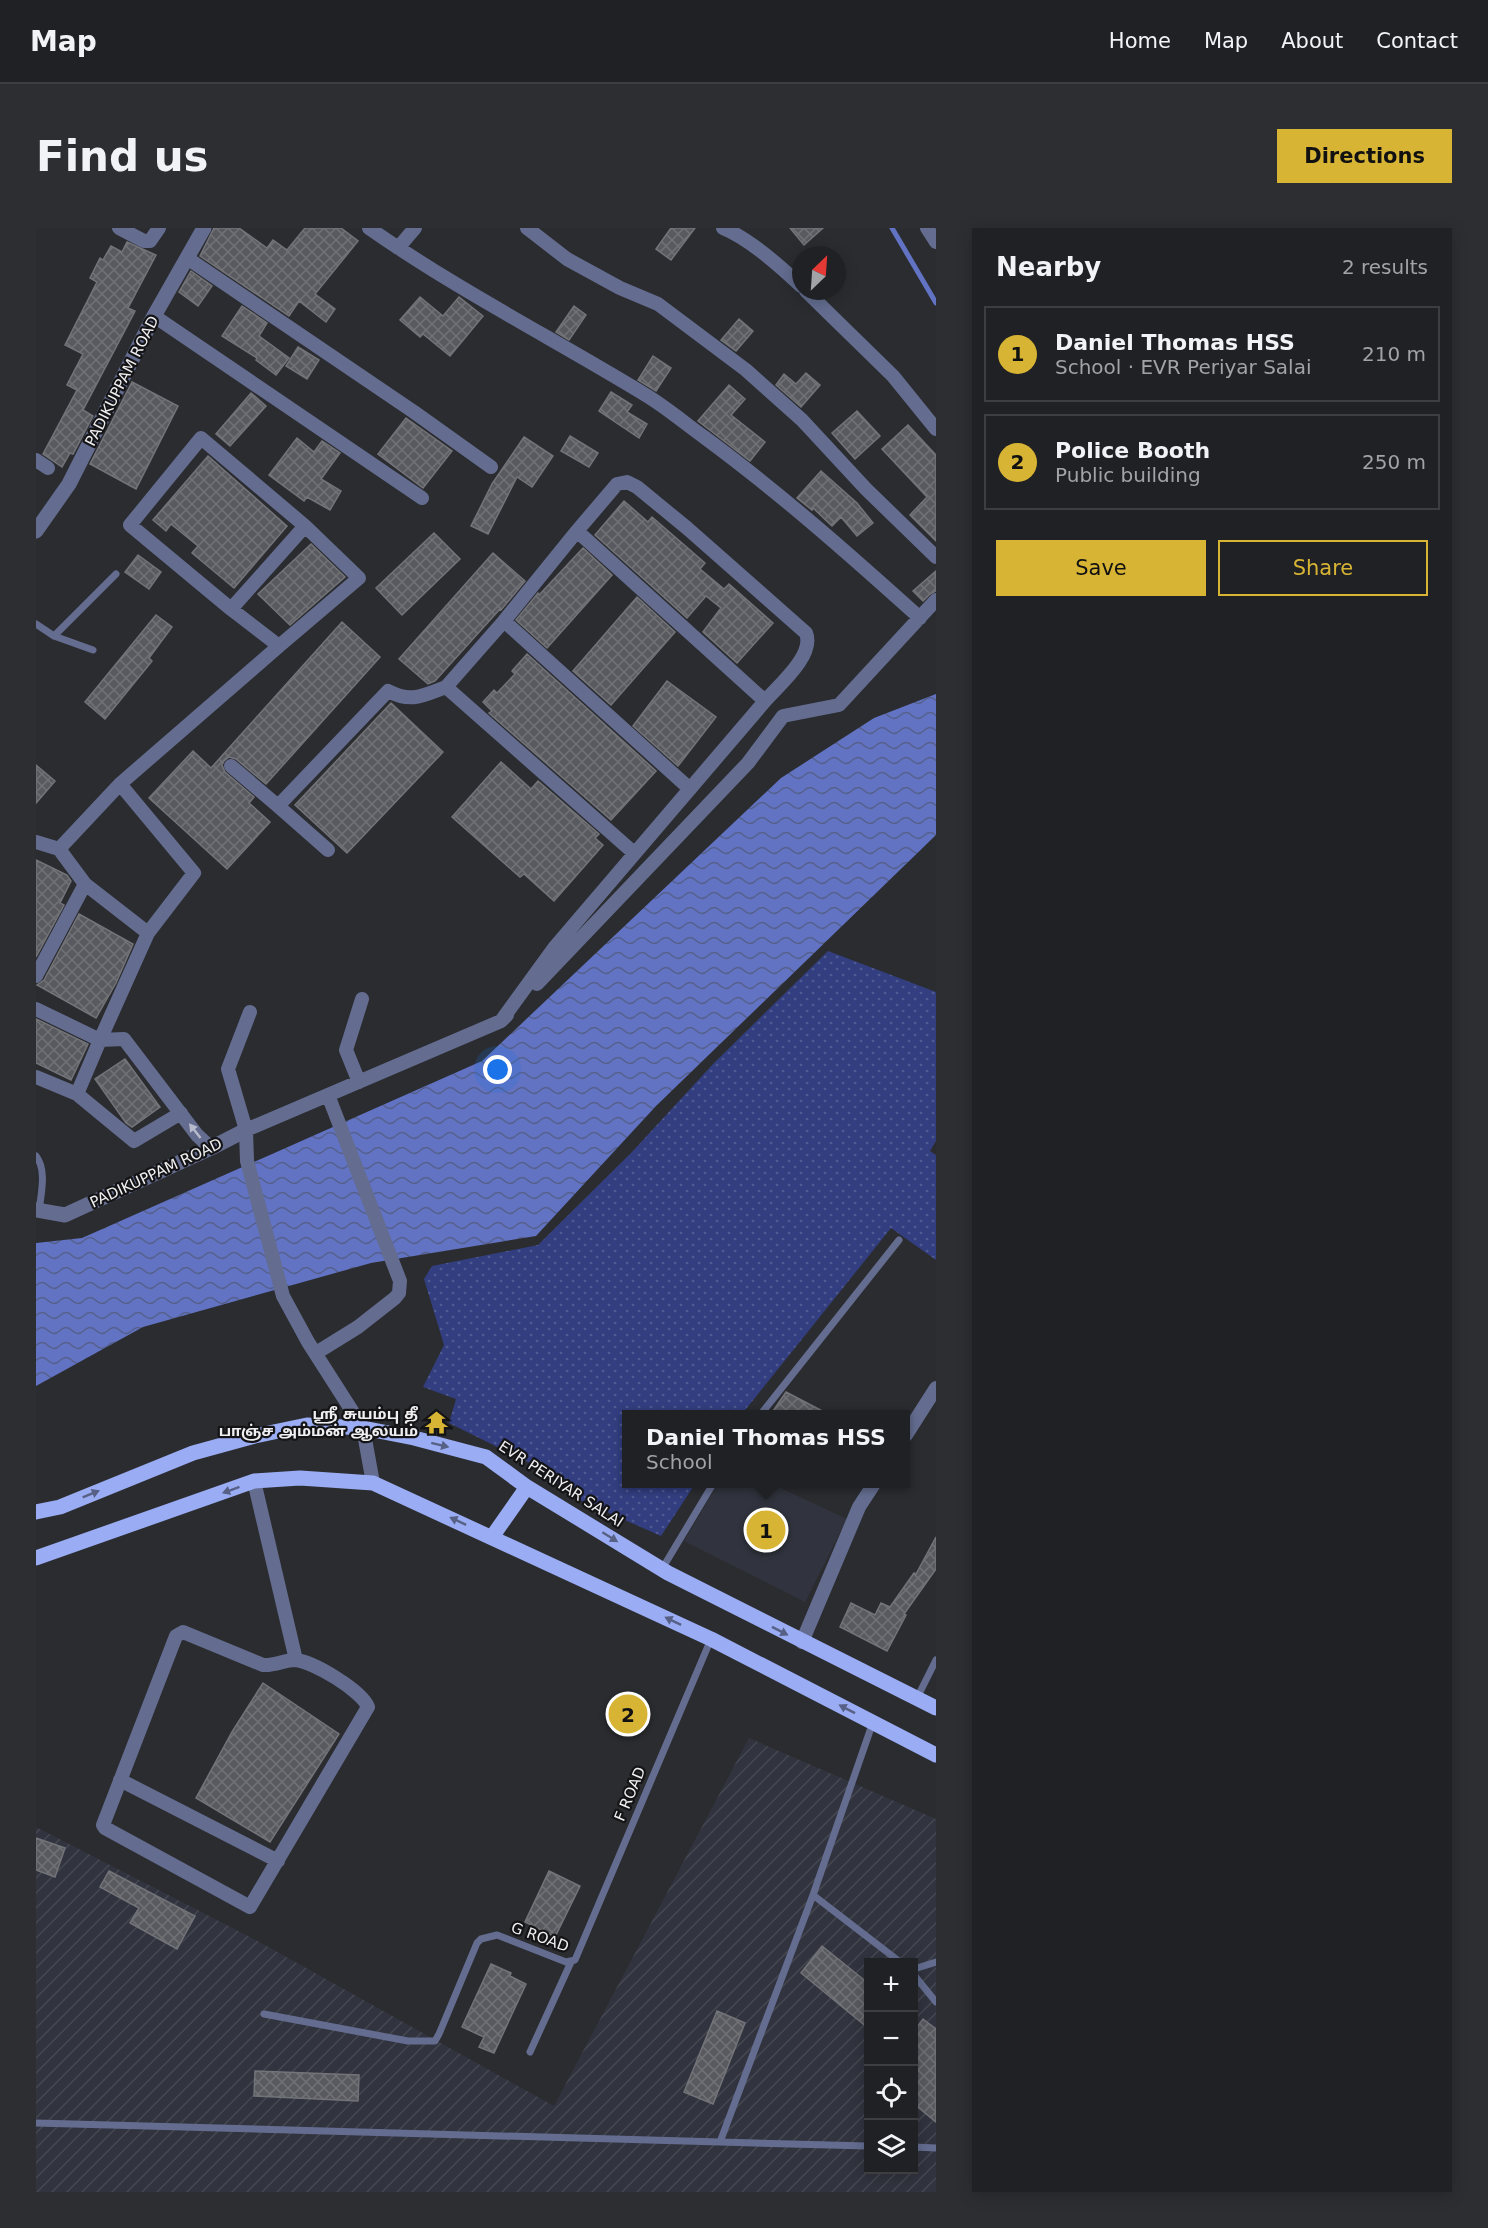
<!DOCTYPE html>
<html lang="en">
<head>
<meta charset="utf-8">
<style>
	body { margin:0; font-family:"DejaVu Sans","Noto Sans Tamil",sans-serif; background:#2d2e31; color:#f1f3f6 }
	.controls { position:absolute; right:18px; bottom:18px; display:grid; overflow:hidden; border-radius:0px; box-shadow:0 3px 15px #0003 }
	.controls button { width:54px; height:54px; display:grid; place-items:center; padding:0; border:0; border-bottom:2px solid #3d3e41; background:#202124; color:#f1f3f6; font:30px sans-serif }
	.compass { position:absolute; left:756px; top:18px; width:54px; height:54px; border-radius:50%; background:#202124; box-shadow:0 3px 15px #0003; rotate:25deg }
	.you { position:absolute; left:462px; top:842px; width:21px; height:21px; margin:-15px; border:4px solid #fff; border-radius:50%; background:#1a73e8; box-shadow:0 0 0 9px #1a73e833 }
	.badge { display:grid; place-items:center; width:39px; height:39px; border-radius:50%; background:#d8b434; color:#111; font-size:20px; font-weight:700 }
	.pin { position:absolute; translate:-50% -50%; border:3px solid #fff; box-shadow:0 2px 6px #0006 }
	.popup { position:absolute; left:586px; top:1182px; width:288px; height:78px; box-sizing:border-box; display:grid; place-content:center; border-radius:0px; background:#202124; filter:drop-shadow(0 2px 4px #0005); font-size:20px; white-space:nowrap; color:#a2a3a6 }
	.popup b { font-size:22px; color:#f1f3f6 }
	.popup::after { content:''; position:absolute; left:50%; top:100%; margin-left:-12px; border:12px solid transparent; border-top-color:#202124 }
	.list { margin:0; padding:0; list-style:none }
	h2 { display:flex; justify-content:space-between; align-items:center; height:78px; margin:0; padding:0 24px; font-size:26px }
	h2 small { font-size:20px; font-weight:400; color:#a2a3a6 }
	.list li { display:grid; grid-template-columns:39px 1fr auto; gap:18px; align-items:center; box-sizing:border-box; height:96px; margin:0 12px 12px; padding:0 12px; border:2px solid #3d3e41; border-radius:0px }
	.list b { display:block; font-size:22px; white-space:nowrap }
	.list p { margin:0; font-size:20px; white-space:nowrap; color:#a2a3a6 }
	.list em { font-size:20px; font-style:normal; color:#a2a3a6 }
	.actions { display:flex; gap:12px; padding:18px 24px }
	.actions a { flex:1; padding:14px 0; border:2px solid #d8b434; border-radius:0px; text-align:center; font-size:21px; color:#d8b434 }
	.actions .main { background:#d8b434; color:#111 }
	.icon { flex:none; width:33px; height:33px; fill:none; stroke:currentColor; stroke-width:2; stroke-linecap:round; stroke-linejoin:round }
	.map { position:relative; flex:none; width:900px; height:1964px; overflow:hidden; border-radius:0px }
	header { display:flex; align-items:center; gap:36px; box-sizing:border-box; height:84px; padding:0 30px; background:#202124; border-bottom:2px solid #3d3e41 }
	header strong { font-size:28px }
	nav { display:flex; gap:33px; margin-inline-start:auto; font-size:21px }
	.intro { display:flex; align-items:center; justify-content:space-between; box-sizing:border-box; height:144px; padding:0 36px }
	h1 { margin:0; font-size:42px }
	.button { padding:15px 27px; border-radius:0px; background:#d8b434; color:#111; font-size:21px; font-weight:700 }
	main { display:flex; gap:36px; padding:0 36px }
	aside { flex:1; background:#202124; border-radius:0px; box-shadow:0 3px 15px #0003 }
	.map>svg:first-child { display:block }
</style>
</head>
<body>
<header>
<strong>Map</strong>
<nav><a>Home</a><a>Map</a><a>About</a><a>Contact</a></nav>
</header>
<div class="intro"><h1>Find us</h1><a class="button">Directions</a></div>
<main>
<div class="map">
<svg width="900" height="1964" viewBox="0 0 900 1964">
	<defs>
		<pattern id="industrial-furrows" width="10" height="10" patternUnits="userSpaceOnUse" patternTransform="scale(1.5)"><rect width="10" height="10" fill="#31343e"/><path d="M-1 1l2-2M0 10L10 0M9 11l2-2" fill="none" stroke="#454851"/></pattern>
		<pattern id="grass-dots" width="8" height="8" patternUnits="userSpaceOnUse" patternTransform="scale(1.5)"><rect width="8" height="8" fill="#323e80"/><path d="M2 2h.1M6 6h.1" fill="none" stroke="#505a92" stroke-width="1.8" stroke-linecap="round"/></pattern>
		<pattern id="water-waves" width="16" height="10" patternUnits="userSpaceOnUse" patternTransform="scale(1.5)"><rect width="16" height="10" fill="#6173c2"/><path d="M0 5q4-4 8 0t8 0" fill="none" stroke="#56608c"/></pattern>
		<pattern id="building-cross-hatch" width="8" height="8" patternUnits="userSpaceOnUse" patternTransform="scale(1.5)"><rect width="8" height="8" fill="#595a5f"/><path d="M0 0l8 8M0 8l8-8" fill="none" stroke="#717276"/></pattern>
	</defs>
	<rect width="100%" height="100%" fill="#2b2c30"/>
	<!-- built -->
	<path fill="#31343e" d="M682 1256H736L811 1291 769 1374 648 1313Z"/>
	<!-- industrial -->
	<path fill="url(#industrial-furrows)" fill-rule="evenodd" d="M713 1510 900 1591V1964H0V1599L216 1710 518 1878ZM832 1734H878V1942H832Z"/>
	<!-- grass -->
	<path fill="url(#grass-dots)" d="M792 723 900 764V913L894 923 900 927V1032L855 1000 706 1186H590V1256H659L625 1308 539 1270 502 1239 413 1195 420 1171 387 1159 408 1117 388 1051 396 1038 502 1017 596 924 678 835Z"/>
	<!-- water -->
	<path fill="url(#water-waves)" d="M900 466V607L620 878 500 1008 335 1035 107 1099 0 1158V1015L46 1010 446 833 745 550 838 490Z"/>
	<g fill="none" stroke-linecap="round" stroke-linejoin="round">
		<!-- stream -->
		<path stroke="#6173c2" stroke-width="5" d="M856 0 900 75"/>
	</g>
	<!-- building -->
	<path fill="url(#building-cross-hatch)" stroke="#737479" stroke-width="1.5" d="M178 0H203L231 20 237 12 251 22 269 0H305L322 13 279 66 299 81 290 94 263 73 253 88 164 28Z
		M635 0H659L635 32 620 21Z
		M754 0H787L768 17Z
		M91 14 120 27 92 80 99 83 47 182 57 188 37 226 34 225 26 239 7 226 41 162 31 157 47 126 29 117 61 54 54 50 64 30 67 32 75 18 86 24Z
		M155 43 176 58 162 78 143 64Z
		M384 69 407 88 423 69 447 88 414 128 387 106 384 109 364 92Z
		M206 78 231 95 223 108 253 130 240 147 220 132 221 130 186 108Z
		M538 78 550 87 533 112 520 104Z
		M703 91 717 103 700 123 685 112Z
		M262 119 283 132 271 151 250 138Z
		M617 128 635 140 620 163 602 152Z
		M770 145 784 157 765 179 740 157 748 146 760 156Z
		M96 154 142 178 100 261 54 236Z
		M693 157 709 171 695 187 729 214 714 233 662 193Z
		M575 164 596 177 591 184 611 196 603 210 563 183Z
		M215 165 230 178 194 218 180 206Z
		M821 183 844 208 819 231 796 205Z
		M370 190 416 223 387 260 342 226Z
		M872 197 900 227V313L874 287 891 269 846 221Z
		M534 208 562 225 553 239 525 223Z
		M488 209 517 228 496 259 481 249 452 306 435 298 456 256Z
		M261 210 278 224 286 213 304 225 285 251 305 263 294 282 271 269 268 273 233 247Z
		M172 228 251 298 198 360 156 325 162 318 135 296 130 303 117 292Z
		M785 243 821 275 837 295 821 308 805 289 796 298 777 280 776 282 761 270Z
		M588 273 612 294 616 289 669 335 664 341 688 361 693 356 737 395 701 435 667 404 685 380 670 368 651 390 559 307Z
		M398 305 424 331 366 387 340 360Z
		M275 316 309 349 254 397 222 366Z
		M547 320 576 347 511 420 480 392 502 365 503 367Z
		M457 325 489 353 465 382 464 381 399 453 392 456 363 431Z
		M102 327 125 344 113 361 89 344Z
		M900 343V363L894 366 887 373 877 363Z
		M601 369 639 404 575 477 537 443Z
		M120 387 136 399 113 430 116 433 69 491 49 474Z
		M306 394 344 429 230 556 200 531 193 529 188 533 186 537 189 544 218 569 213 575 234 594 191 641 113 570 157 523 175 540Z
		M491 426 620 543 575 592 453 485 456 483 447 474 458 462 461 465 479 446 476 443Z
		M631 453 680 489 642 538 597 498Z
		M355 475 407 524 311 625 259 577Z
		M465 534 495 561 502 553 563 606 559 610 567 617 518 673 488 646 484 649 416 589Z
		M0 537 19 553 0 575Z
		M0 632 31 647 35 653 24 675 28 677 0 729Z
		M43 686 97 716 80 755 60 790 1 757 8 752Z
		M0 791 52 816 35 852 0 835Z
		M89 831 124 879 96 899 90 895 59 851Z
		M750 1164 792 1186H735Z
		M900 1309V1341L868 1386 870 1387 851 1423 804 1399 815 1375 839 1387 845 1375 854 1379 878 1345 880 1346Z
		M227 1455 303 1506 234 1614 160 1570 196 1504Z
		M0 1610 29 1620 19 1649 0 1642Z
		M73 1643 159 1688 141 1721 94 1695 103 1680 64 1659Z
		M513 1643 544 1658 519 1709 489 1694Z
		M786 1718 832 1755V1800L765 1745Z
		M455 1736 475 1745 474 1748 490 1756 458 1825 443 1819 448 1809 426 1799Z
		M681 1783 709 1795 677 1876 648 1864Z
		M887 1791 900 1801V1894L878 1876V1803Z
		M219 1843 323 1847 322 1873 218 1868Z"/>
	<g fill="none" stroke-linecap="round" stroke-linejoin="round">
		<!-- service -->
		<path stroke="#646d90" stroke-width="7" d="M0 396 18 408 57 422
			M18 408 80 346
			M0 928C11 942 5 966 3 983
			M725 1186 863 1012
			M626 1341 677 1256
			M881 1470 900 1432
			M777 1667 864 1734
			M878 1741 900 1734
			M878 1747 900 1774
			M228 1786 372 1813H399L403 1806 441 1715 445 1711 461 1707 530 1734 539 1732 675 1411
			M494 1824 535 1734
			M0 1895 684 1914
			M832 1918 684 1914 777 1667 837 1494
			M878 1919 900 1920"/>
		<!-- minor -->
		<path stroke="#646d90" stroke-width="14" d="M83 0 108 13H114L123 0
			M333 0C423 63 520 112 613 169 632 181 650 196 668 209 744 265 814 327 884 390
			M491 0 531 31 584 60 622 76 710 142 766 192 830 261 900 329
			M687 0C714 11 744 38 765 58
			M891 0 900 14
			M362 20 379 0
			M151 30 378 184 455 239
			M770 63 857 148 900 201
			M118 88 386 270
			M165 210 269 298 323 350 243 418 195 381 94 297Z
			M0 232 12 240
			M541 303 581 256 591 254 601 259 651 300 770 405C779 427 743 457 729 473
			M195 381 269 298
			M468 393 654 561
			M195 538 242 578 352 463C375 475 386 468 410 459
			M84 556 158 645 112 705
			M242 578 292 622
			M0 614 23 621 84 556 243 418
			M0 748 49 656 23 621
			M501 756 712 535 747 488 803 477 900 372
			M0 781 64 812 112 705 49 656
			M214 784 192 841 210 902 211 933 247 1068 272 1114 327 1200 337 1255
			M465 793 518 720 729 473 541 303 468 393 410 459 598 625
			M0 849 41 866 64 812 88 811 161 907 175 920
			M323 854 310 822 326 771
			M41 866 98 913 145 885
			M210 902 465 793 471 787
			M280 1125 322 1099 359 1070 363 1065 364 1053 292 867
			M870 1207 900 1160
			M218 1253 260 1432
			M147 1404 227 1437C239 1438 248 1432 259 1432 277 1433 326 1463 332 1479L214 1679 69 1600 67 1597 140 1408Z
			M766 1414 823 1279 838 1256
			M84 1552 242 1633"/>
		<!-- tertiary -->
		<path stroke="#646d90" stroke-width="15" d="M0 303 33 256 118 88 168 0
			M0 982 29 987 175 920 210 902"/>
		<!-- primary -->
		<path stroke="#9aadf4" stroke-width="15" d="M0 1284 24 1279 157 1225 219 1208 271 1197 327 1200 378 1210 450 1229 491 1259 632 1345 900 1480
			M456 1309 491 1259
			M0 1330 218 1253 264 1250 337 1255 675 1411 900 1527"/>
	</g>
	<!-- one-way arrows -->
	<defs><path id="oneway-solid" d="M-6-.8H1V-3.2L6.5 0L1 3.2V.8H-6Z" transform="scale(1.5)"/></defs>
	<use fill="#b7bbcb" href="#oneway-solid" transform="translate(159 903) rotate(-128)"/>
	<g fill="#576085">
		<use href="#oneway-solid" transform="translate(404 1217) rotate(14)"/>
		<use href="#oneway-solid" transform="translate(195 1262) rotate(160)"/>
		<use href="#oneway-solid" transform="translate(55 1266) rotate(-22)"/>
		<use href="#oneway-solid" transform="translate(422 1293) rotate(-155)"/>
		<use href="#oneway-solid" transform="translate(574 1309) rotate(32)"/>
		<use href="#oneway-solid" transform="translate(637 1393) rotate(-154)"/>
		<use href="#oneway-solid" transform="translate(744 1403) rotate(27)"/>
		<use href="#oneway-solid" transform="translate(811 1481) rotate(-153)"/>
	</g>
	<!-- icons -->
	<defs>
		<symbol id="temple-bare" viewBox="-9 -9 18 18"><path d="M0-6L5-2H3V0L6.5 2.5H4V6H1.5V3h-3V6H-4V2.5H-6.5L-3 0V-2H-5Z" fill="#d8b434" stroke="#141416" stroke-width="2.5" paint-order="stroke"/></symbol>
	</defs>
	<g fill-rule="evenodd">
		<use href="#temple-bare" x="384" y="1178" width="33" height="33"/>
	</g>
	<g text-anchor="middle" stroke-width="4.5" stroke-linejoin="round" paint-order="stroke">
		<!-- street labels -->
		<g font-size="15" fill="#efeff2" stroke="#141416">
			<text transform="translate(86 153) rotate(-63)" y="5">PADIKUPPAM ROAD</text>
			<text transform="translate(120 945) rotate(-25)" y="5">PADIKUPPAM ROAD</text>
			<text transform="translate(525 1256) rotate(33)" y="5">EVR PERIYAR SALAI</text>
			<text transform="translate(594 1566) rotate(-67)" y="5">F ROAD</text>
			<text transform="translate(504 1709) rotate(20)" y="5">G ROAD</text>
		</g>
		<!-- poi labels -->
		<g font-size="15" font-weight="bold" fill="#efeff2" stroke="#141416" text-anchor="end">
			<text x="382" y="1191">ஶ்ரீ சுயம்பு தீ<tspan x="382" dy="17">பாஞ்ச அம்மன் ஆலயம்</tspan></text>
		</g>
	</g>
</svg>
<div class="controls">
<button>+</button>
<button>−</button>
<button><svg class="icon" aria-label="locate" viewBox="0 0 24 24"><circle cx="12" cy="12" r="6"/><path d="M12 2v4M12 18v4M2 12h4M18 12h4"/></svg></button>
<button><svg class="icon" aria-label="layers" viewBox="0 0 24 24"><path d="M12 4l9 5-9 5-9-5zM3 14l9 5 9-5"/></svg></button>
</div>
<svg class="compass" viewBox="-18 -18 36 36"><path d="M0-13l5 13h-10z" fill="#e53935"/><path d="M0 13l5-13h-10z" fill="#a2a3a6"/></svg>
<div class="you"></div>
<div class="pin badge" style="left:730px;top:1302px">1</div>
<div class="popup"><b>Daniel Thomas HSS</b>School</div>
<div class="pin badge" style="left:592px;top:1486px">2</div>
</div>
<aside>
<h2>Nearby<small>2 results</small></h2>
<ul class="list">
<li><span class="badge">1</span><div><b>Daniel Thomas HSS</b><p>School · EVR Periyar Salai</p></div><em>210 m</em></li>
<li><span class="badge">2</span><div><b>Police Booth</b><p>Public building</p></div><em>250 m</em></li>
</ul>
<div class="actions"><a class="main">Save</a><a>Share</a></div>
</aside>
</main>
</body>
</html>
